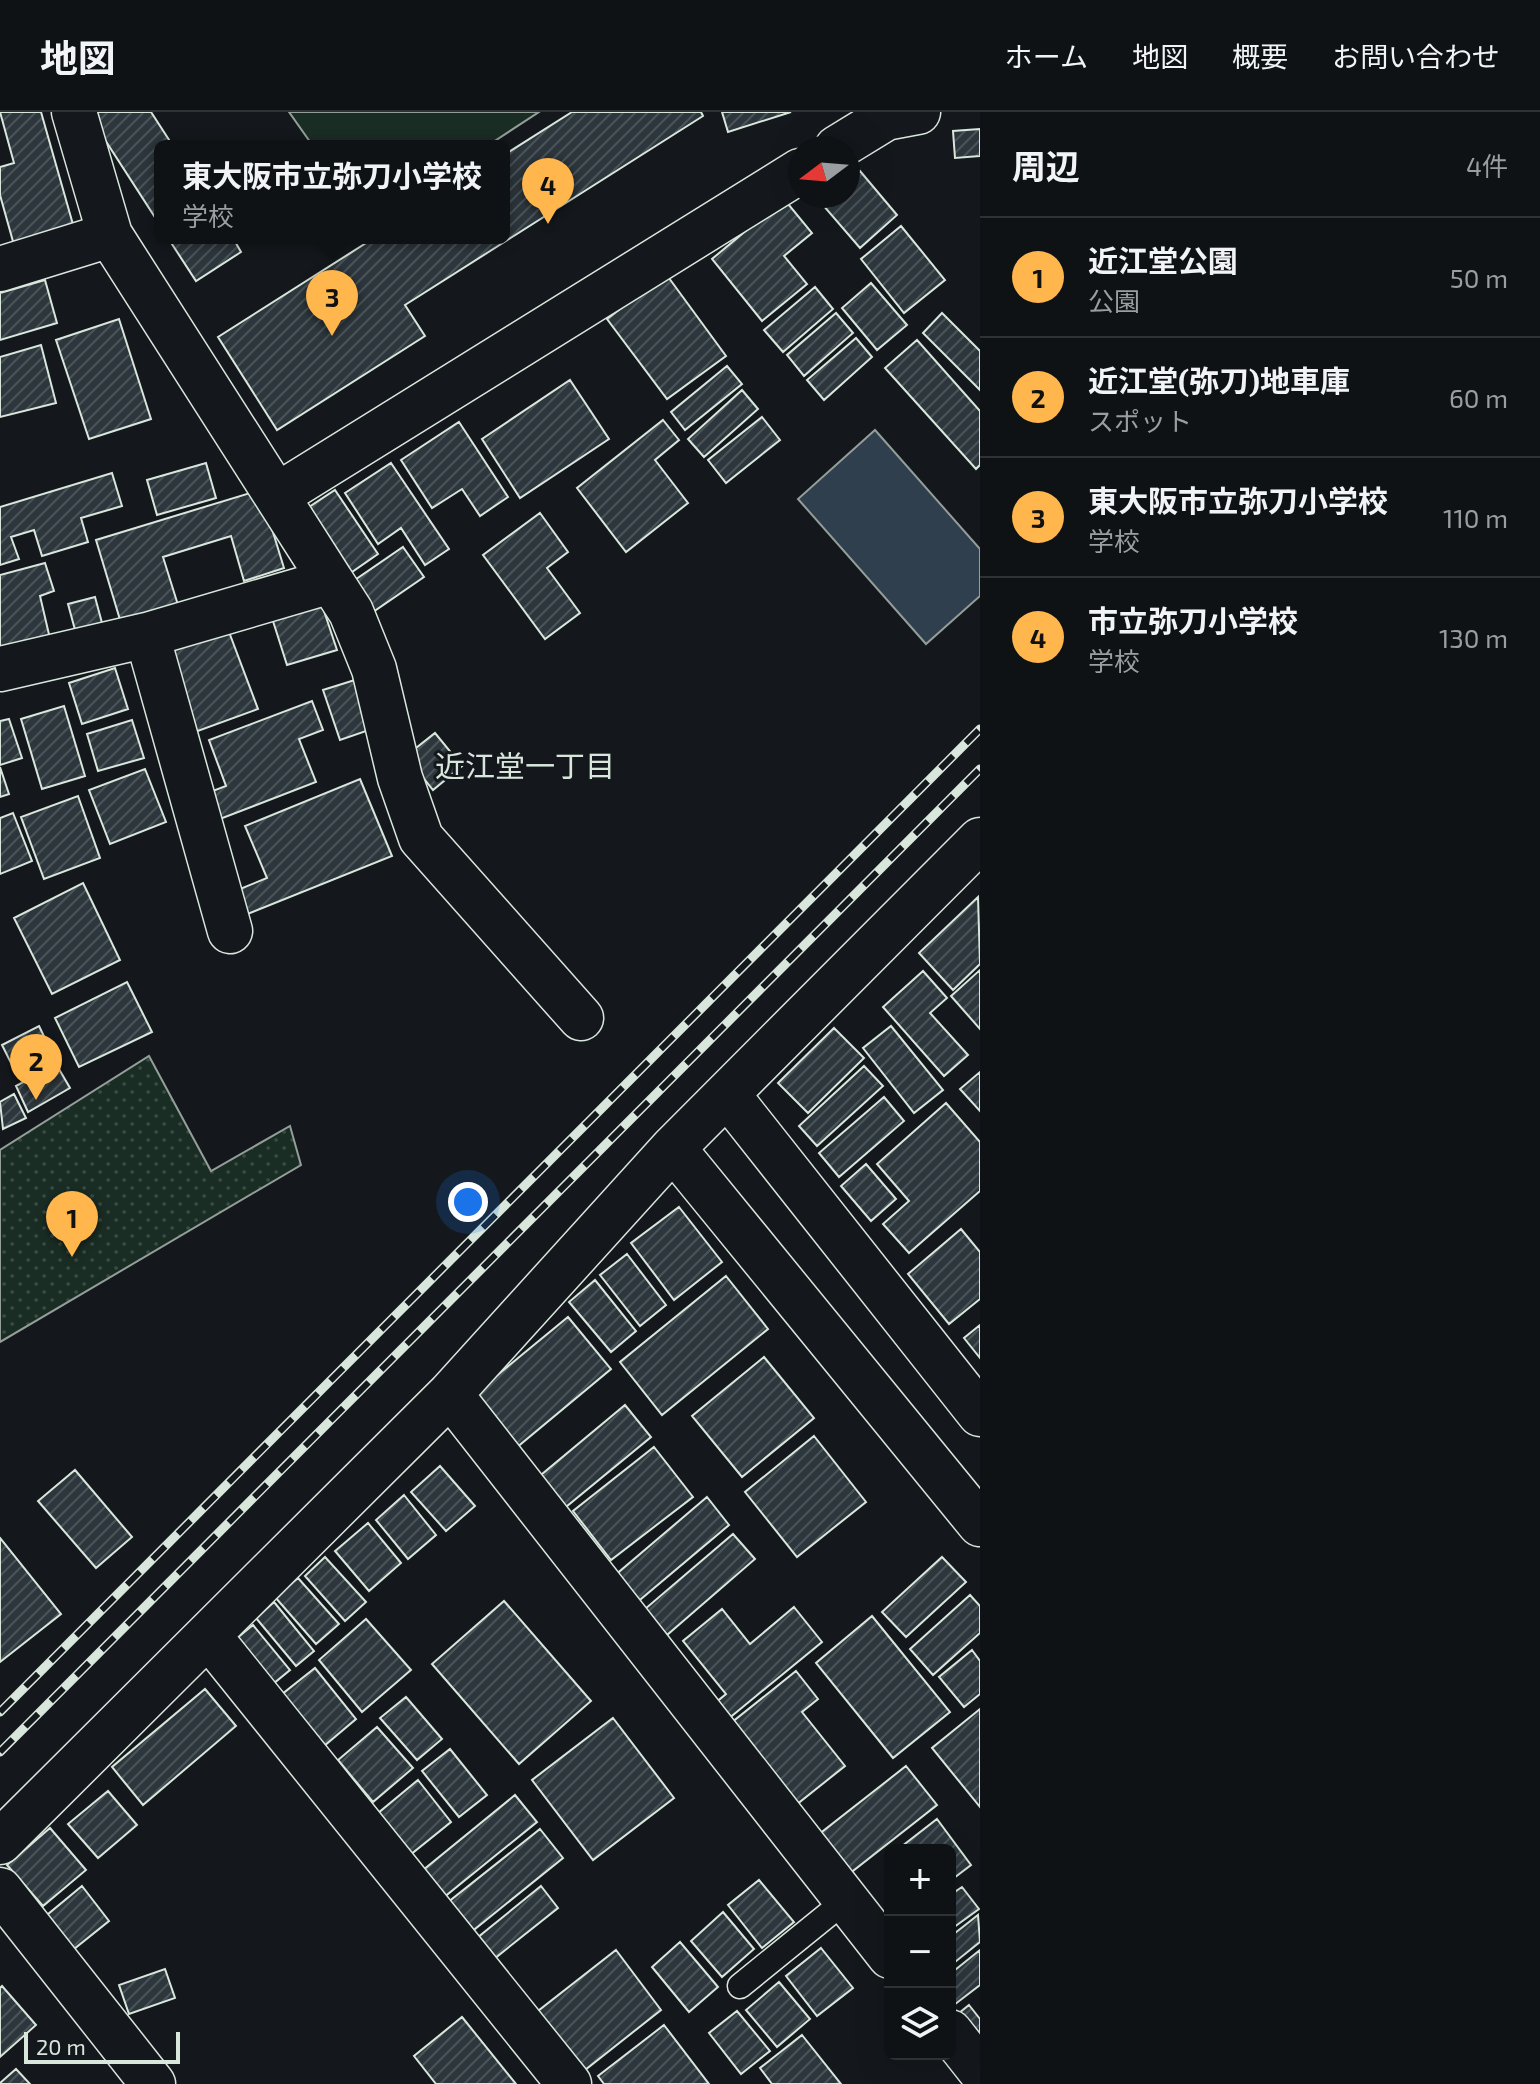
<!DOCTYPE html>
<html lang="ja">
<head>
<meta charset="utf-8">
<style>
	body { margin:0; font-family:"Exo 2","Noto Sans JP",sans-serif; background:#1d2022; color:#f1f3f6 }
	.controls { position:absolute; right:24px; bottom:24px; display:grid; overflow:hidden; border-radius:12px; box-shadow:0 8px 32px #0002 }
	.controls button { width:72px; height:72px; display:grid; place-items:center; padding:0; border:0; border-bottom:2px solid #2f3234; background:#0f1215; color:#f1f3f6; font:40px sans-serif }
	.compass { position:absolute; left:788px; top:24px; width:72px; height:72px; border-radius:50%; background:#0f1215; box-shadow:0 8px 32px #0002; rotate:254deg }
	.scale { position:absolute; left:24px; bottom:20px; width:156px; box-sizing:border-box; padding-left:8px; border:4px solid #d8e6dc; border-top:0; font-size:22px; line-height:28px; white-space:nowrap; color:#d8e6dc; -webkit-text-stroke:6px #14181c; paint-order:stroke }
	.you { position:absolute; left:468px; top:1090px; width:28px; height:28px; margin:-20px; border:6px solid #fff; border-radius:50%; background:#1a73e8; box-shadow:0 0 0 12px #1a73e833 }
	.badge { display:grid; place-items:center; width:52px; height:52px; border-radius:50%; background:#ffb74d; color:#111; font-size:26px; font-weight:700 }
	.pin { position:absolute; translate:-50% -66px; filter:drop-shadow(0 2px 4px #0008) }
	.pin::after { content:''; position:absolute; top:42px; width:28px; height:24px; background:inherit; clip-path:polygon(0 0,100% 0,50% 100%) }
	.popup { position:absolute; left:154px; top:28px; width:356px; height:104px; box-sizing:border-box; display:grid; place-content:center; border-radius:12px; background:#0f1215; filter:drop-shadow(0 2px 6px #0005); font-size:26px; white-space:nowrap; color:#9b9ea0 }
	.popup b { font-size:30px; color:#f1f3f6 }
	.popup::after { content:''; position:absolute; left:50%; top:100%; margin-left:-16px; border:16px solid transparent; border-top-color:#0f1215 }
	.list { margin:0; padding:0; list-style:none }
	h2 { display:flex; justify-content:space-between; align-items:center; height:104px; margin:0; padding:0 32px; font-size:34px }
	h2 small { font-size:26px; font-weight:400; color:#9b9ea0 }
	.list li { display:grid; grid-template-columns:52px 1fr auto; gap:24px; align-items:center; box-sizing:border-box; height:120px; padding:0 32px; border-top:2px solid #2f3234 }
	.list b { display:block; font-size:30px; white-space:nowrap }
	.list p { margin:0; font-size:26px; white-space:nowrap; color:#9b9ea0 }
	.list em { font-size:26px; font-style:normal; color:#9b9ea0 }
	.icon { flex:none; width:44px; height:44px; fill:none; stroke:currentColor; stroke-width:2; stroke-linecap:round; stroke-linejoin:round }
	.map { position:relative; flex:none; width:980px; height:1972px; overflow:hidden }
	header { display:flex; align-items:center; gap:48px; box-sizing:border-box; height:112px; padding:0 40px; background:#0f1215; border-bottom:2px solid #2f3234 }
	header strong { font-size:38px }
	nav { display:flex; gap:44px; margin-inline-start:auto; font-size:28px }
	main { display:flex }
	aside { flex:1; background:#0f1215 }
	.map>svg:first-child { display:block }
</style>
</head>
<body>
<header>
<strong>地図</strong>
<nav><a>ホーム</a><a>地図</a><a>概要</a><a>お問い合わせ</a></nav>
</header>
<main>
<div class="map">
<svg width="980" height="1972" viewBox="0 0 980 1972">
	<defs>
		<pattern id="park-dots" width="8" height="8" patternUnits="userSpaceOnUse" patternTransform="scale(2)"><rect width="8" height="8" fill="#1a2d24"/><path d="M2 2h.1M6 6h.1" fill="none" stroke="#3b4b43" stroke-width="1.8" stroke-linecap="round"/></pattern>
		<pattern id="building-hatch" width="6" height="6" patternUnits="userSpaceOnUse" patternTransform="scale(2)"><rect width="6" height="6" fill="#2c363c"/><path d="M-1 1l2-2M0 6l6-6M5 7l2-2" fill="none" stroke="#4a5358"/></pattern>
	</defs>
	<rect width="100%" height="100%" fill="#14181c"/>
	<!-- grass -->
	<path fill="#1a2d24" stroke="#939e99" stroke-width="2" d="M289 0H539L487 34H313Z"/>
	<!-- park -->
	<path fill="url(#park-dots)" stroke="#939e99" stroke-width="2" d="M149 944 211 1059 290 1014 301 1053 0 1230V1038Z"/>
	<!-- water -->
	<path fill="#2f3f4d" stroke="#939e99" stroke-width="2" d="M875 318 980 437V484L926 532 798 387Z"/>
	<!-- building -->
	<path fill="url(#building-hatch)" stroke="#d8e6dc" stroke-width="2" d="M0 0H41L74 116 14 133 0 83V55L14 51Z
		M87 0H151L173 34H160V113Z
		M572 0H701L703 4 405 193 425 224 277 318 218 225 374 126H504V43Z
		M722 0H791L728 20Z
		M980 17V44L955 46 953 19Z
		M860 59 897 103 860 136 822 92 832 84H848V70Z
		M784 87 812 121 784 144 807 172 762 209 712 147Z
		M901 114 945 168 904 201 861 147Z
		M168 126H233L241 140 196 169Z
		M666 162 726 244 667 287 607 207Z
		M45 168 57 211 0 228V181Z
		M871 171 907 213 877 238 842 196Z
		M815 175 833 197 783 240 764 218Z
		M836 201 853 221 804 264 787 243Z
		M942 201 980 239V278L923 221Z
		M119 207 151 307 89 327 56 228Z
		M856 226 872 245 824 288 807 268Z
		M917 228 980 299V353L976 357 885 256Z
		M41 233 56 291 0 305V245Z
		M727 254 742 272 685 318 671 300Z
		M570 268 609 327 520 386 482 327Z
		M742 278 758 297 704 345 688 327Z
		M762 305 780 328 726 371 708 348Z
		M663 308 679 328 655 348 688 391 626 440 577 376Z
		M459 310 508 385 480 404 462 377 432 396 401 348Z
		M206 351 216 386 157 403 147 368Z
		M391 351 449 437 425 453 401 416 378 432 345 381Z
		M112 361 122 394 81 406 88 430 42 444 34 418 11 425 19 447 0 453V395Z
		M260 378 284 456 244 469 231 424 163 445 178 493 121 511 96 428Z
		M335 378 378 442 349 462 306 397Z
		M540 401 568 440 547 456 580 501 545 527 483 443Z
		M403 435 424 465 370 502 349 472Z
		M45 451 54 479 40 484 51 531 0 544V463Z
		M95 485 105 522 78 529 68 492Z
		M321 490 337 538 287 553 272 506Z
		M226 512 258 597 195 620 165 535Z
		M115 556 128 597 82 612 69 571Z
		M358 567 375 616 340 628 323 578Z
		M312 589 323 618 299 627 316 670 220 707 210 680 226 674 209 628Z
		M64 594 85 664 42 677 21 607Z
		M9 607 22 646 0 653V609Z
		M132 608 144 646 98 659 87 622Z
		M435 621 462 654 433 678 406 644Z
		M0 655 9 682 0 685Z
		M145 657 166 710 110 732 89 678Z
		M360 667 392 744 245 803 235 779 267 766 245 714Z
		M78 684 100 746 44 767 21 705Z
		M13 701 32 749 0 762V706Z
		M83 771 120 848 52 882 14 806Z
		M978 785 980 852 953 878 919 841Z
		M980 858V917L951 884Z
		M923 859 947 886 930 901 968 943 944 964 883 895Z
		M127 870 152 920 79 955 55 906Z
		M39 914 52 941 15 959 2 933Z
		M891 914 943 978 914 1001 863 936Z
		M834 916 864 946 808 1001 778 971Z
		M56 952 70 976 28 1000 16 974Z
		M864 954 883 974 817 1034 799 1014Z
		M980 960V999L960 977Z
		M14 982 26 1006 3 1017 0 990Z
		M884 985 904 1009 839 1065 819 1041Z
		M946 991 980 1030V1079L909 1141 883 1112 909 1089 877 1052Z
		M866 1052 896 1087 871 1109 841 1074Z
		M679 1095 722 1150 674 1188 631 1131Z
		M961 1117 980 1140V1187L949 1212 908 1162Z
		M627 1142 666 1193 640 1214 600 1163Z
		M726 1164 768 1217 662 1303 620 1250Z
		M595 1168 636 1219 611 1240 569 1190Z
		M568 1205 611 1257 510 1341 467 1288Z
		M980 1213V1246L964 1226Z
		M764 1245 814 1306 742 1365 692 1304Z
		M625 1293 651 1325 561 1399 535 1368Z
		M814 1324 866 1390 797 1445 745 1380Z
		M654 1335 693 1385 611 1448 573 1399Z
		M440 1354 475 1394 446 1419 411 1380Z
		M75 1358 132 1425 96 1456 38 1389Z
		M404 1383 436 1423 408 1447 376 1408Z
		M707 1385 729 1413 635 1492 613 1465Z
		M368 1411 401 1451 369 1479 335 1439Z
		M733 1422 755 1447 667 1523 645 1497Z
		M0 1426 61 1502 0 1550Z
		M325 1445 366 1490 345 1509 305 1464Z
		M942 1445 966 1470 906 1525 882 1500Z
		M298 1466 339 1512 316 1532 275 1485Z
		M970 1483 980 1494V1521L933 1563 910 1537Z
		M504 1489 591 1589 519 1652 432 1552Z
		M274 1490 314 1539 296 1554 256 1506Z
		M794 1495 822 1530 722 1612 709 1596 726 1582 683 1529 722 1497 750 1532Z
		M872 1504 950 1600 893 1646 816 1551Z
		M366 1507 411 1558 362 1600 319 1548Z
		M253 1513 290 1558 268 1576 231 1531Z
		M972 1538 980 1549V1582L964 1595 939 1565Z
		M315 1556 356 1607 324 1634 281 1583Z
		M796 1559 818 1587 802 1600 845 1654 796 1693 731 1611Z
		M205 1577 236 1614 143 1693 112 1655Z
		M406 1585 442 1627 417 1648 380 1606Z
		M980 1597V1695L932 1636Z
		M613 1606 674 1686 593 1748 532 1668Z
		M377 1615 413 1656 373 1690 338 1648Z
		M450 1637 487 1683 459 1705 422 1659Z
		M906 1654 937 1693 849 1762 818 1723Z
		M418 1668 451 1710 410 1743 377 1702Z
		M108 1679 137 1713 98 1746 68 1712Z
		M515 1683 537 1710 443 1786 422 1759Z
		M937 1707 971 1753 950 1769V1738H897Z
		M50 1716 86 1758 43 1794 7 1753Z
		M540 1717 563 1746 470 1821 447 1791Z
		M759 1768 794 1810 762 1836 728 1793Z
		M82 1774 109 1809 74 1837 47 1803Z
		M541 1774 558 1796 494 1847 477 1826Z
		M962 1775 979 1797 950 1818V1783Z
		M723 1800 754 1837 722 1865 691 1829Z
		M978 1803 980 1830 950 1854V1825Z
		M680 1830 718 1875 689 1900 652 1855Z
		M821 1836 853 1876 817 1904 786 1864Z
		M616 1838 661 1898 585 1958 538 1899Z
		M980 1838V1873L950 1896V1862Z
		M165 1857 175 1886 129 1902 119 1873Z
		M779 1870 810 1907 777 1935 746 1898Z
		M2 1874 36 1913 0 1945V1876Z
		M969 1893 980 1907V1942L953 1906Z
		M737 1899 770 1939 741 1962 709 1921Z
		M462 1905 516 1972H436L414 1944Z
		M664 1913 709 1972H604L598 1964Z
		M802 1923 841 1972H772L760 1956Z
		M16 1957 30 1972H0V1971Z"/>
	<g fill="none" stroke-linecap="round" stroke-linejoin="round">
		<defs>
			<path id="lane" d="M740 1874 846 1788"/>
			<path id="street" d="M837 36 886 6 918 0
				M0 157 110 123
				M278 383 800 59
				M331 469 351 500 374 557 400 666 421 726 581 906
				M147 523 230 819
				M0 557 147 523 331 469 110 123 74 0
				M727 982 980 1302
				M673 1036 980 1412
				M450 1282 890 1844
				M208 1523 569 1972
				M0 1730 450 1282 673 1036 980 728
				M0 1778 153 1972
				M950 1920 980 1958"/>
		</defs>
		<!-- lane casing -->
		<use href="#lane" stroke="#d8e6dc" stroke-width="27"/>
		<!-- street casing -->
		<use href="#street" stroke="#d8e6dc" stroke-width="47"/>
		<!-- lane -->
		<use href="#lane" stroke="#14181c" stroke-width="24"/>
		<!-- street -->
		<use href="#street" stroke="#14181c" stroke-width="44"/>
		<defs>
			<path id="rail" d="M0 1600 980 617
				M0 1640 980 657"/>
		</defs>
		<!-- rail casing -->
		<use href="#rail" stroke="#d8e6dc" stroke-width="9"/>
		<!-- rail -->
		<use href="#rail" stroke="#14181c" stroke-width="6" stroke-dasharray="18" stroke-linecap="butt"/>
	</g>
	<g text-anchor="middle" stroke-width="6" stroke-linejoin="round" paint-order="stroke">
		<!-- neighbourhood labels -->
		<g font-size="30" fill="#d8e6dc" stroke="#14181c">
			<text x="525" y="665">近江堂一丁目</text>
		</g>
	</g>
</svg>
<div class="controls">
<button>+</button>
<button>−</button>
<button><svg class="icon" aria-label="layers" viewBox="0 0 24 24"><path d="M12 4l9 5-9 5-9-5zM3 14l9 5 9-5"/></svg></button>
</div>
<svg class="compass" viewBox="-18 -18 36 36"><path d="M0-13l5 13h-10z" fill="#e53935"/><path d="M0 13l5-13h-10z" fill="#9b9ea0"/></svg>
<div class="scale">20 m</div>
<div class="you"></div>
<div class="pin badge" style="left:72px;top:1145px">1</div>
<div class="pin badge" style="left:36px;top:988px">2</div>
<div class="pin badge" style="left:332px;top:224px">3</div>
<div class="popup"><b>東大阪市立弥刀小学校</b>学校</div>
<div class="pin badge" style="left:548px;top:112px">4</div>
</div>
<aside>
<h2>周辺<small>4件</small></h2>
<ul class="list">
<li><span class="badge">1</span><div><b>近江堂公園</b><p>公園</p></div><em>50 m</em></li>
<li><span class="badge">2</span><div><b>近江堂(弥刀)地車庫</b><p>スポット</p></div><em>60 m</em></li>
<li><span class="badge">3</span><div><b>東大阪市立弥刀小学校</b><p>学校</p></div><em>110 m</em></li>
<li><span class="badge">4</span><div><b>市立弥刀小学校</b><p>学校</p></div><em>130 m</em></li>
</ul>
</aside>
</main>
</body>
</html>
